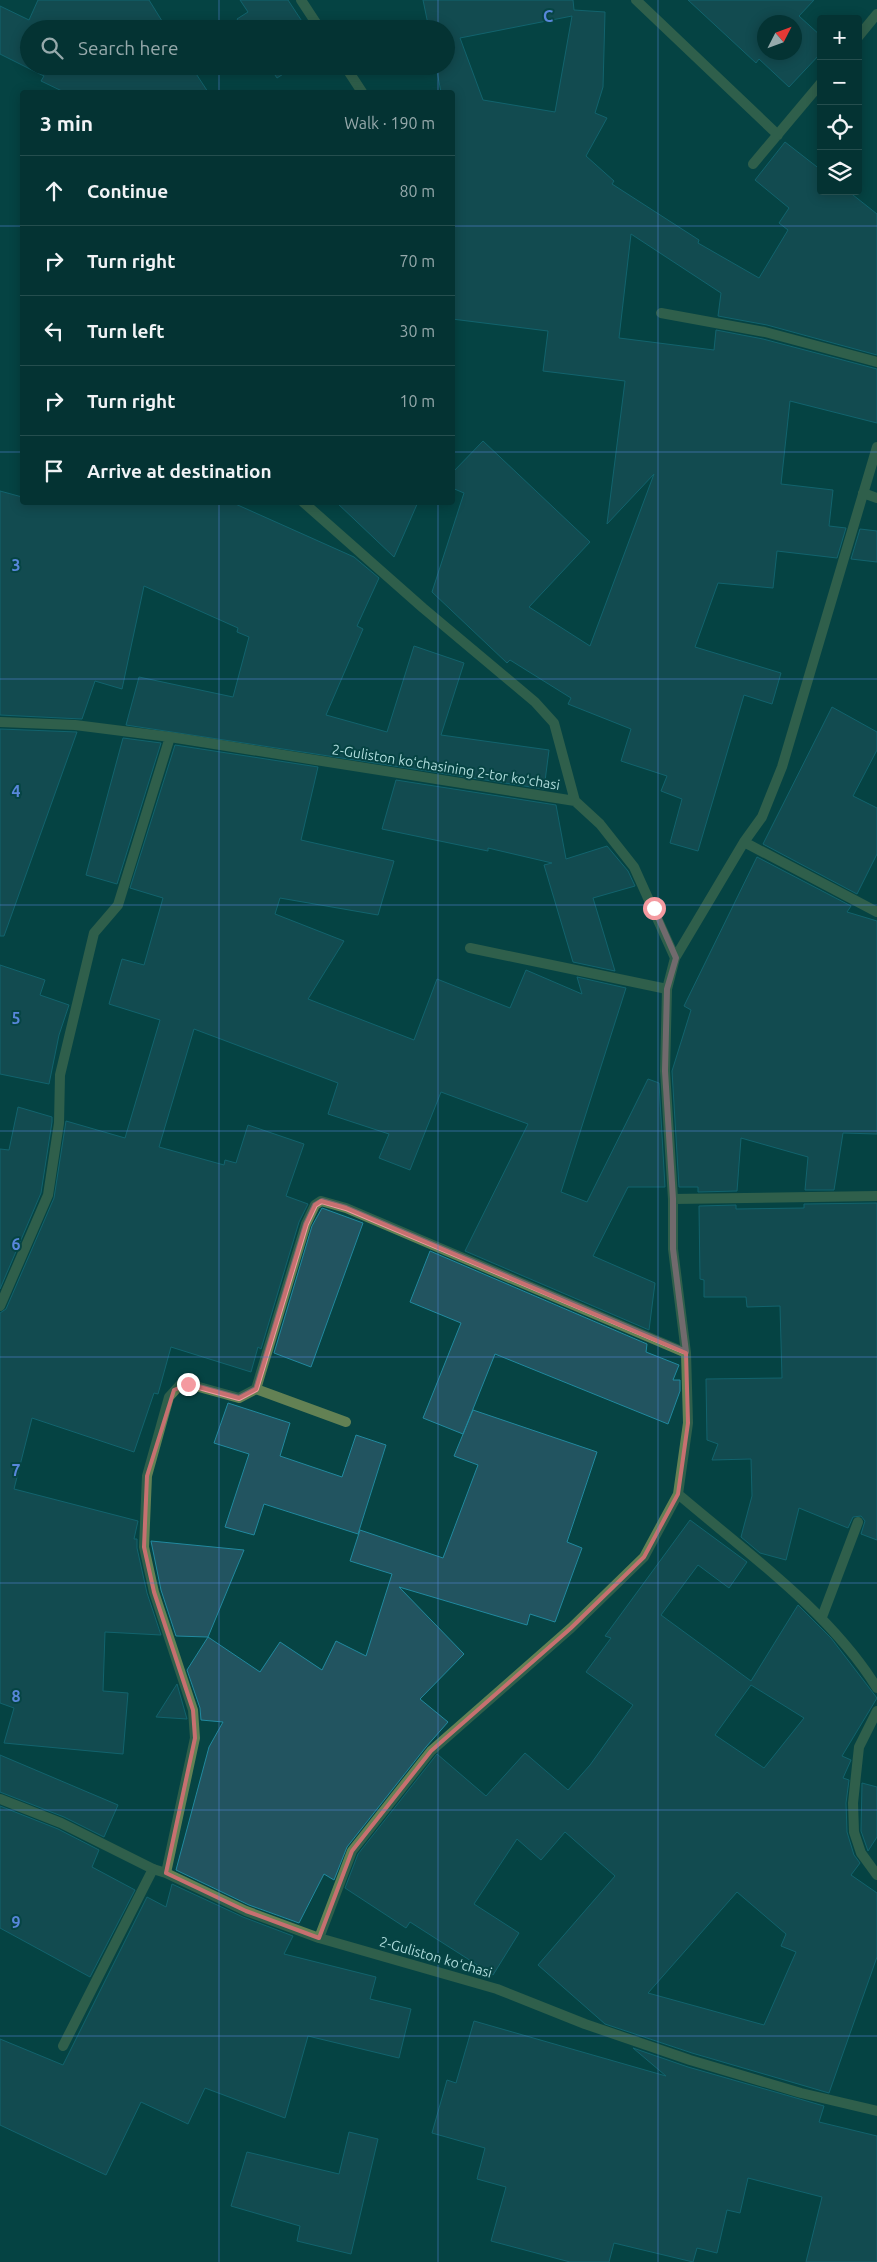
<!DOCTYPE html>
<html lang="en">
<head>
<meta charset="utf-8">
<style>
	body { margin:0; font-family:Ubuntu,sans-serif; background:#123f3f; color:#f1f3f6 }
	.controls { position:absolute; right:15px; top:15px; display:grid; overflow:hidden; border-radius:5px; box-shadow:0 2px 12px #0003 }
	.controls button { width:45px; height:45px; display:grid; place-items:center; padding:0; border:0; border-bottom:1px solid #254e4e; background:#043333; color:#f1f3f6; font:25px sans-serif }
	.compass { position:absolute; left:757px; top:15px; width:45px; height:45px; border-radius:50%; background:#043333; box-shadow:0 2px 12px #0003; rotate:48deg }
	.stop { position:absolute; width:15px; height:15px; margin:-11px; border:4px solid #f49aa0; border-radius:50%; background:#fff }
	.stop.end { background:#f49aa0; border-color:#fff; box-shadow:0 1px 5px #0008 }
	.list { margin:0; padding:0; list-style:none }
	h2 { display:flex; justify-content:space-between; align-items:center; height:65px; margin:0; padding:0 20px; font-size:21px }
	h2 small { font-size:16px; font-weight:400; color:#97aaac }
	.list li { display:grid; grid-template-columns:32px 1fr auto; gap:15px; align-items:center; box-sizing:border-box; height:70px; padding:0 20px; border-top:1px solid #254e4e }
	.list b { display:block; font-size:19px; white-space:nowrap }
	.list em { font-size:16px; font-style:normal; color:#97aaac }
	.icon { flex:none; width:28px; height:28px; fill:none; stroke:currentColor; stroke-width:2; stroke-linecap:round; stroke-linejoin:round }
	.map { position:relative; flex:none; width:877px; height:2262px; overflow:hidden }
	.search { position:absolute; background:#043333; box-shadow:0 2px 12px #0003; left:20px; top:20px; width:435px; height:55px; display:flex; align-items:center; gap:12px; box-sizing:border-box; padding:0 18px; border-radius:28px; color:#97aaac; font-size:19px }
	.panel { position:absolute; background:#043333; box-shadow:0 2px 12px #0003; left:20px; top:90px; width:435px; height:415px; border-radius:5px }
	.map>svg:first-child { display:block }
</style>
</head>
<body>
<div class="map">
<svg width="877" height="2262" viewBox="0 0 877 2262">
	<rect width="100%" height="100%" fill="#064444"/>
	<!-- building -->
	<path fill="#225460" stroke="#21899f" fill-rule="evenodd" d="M38 0H149L167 29H29V66H191L208 92H64L41 81 44 76 0 54V6L29 20Z
		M240 0H288L307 29H244L237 19 248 12Z
		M423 0H573L574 10 605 12 603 87 595 113 607 118 586 156 614 181 612 184 699 240 698 243 759 278 788 230 779 223 789 208 755 180 785 142 821 170V191H848L877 214V355L767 325 718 316 721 293 631 234 619 338 714 350 716 330 763 339 877 369V423L790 401 781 484 833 490 829 526 846 528 837 558 777 551 773 588 718 583 695 647 781 673 772 704 744 695 698 851 670 843 682 799 661 791 667 776 621 761 631 729 568 704 571 698 510 660 507 663 432 592 464 493 452 488V473L483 441 590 542 529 607 590 646 654 474 607 524 625 381 543 371 548 331 452 319V92H441L436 66H446V29H429ZM572 16 555 112 483 100 460 38Z
		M688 0H814L799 16 821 36V53L789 87 759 59 756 63ZM764 22H794V52H764Z
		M269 66H296L277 78Z
		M0 491 22 497V502H231L354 557 379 578 357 626 363 629 326 715 387 732 414 646 464 663 441 735 549 750 544 789 126 725 139 677 233 697 249 637 237 632 238 628 144 586 122 689 95 681 82 719 0 715Z
		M336 502H418L394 557Z
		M860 529 877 531V562L851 559Z
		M832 707 877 732V750L853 796 877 808V854L857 894 763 844Z
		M0 729 77 732 4 936H0Z
		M123 738 161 743 117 884 86 875Z
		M175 745 318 767 301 840 394 861 378 915 280 898 275 914 344 941 308 999 414 1040 437 979 510 1008 526 970 582 994 577 977 626 988 561 1192 587 1202 648 1079 659 1083 665 1187H628L593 1256 655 1283 649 1330 465 1251 528 1124 441 1092 410 1170 379 1158 389 1134 328 1114 338 1083 194 1029 159 1147 224 1165 225 1160 236 1163 248 1125 304 1144 286 1196 308 1204 299 1222 261 1349 258 1347 251 1372 171 1347 158 1394 154 1393 134 1452 32 1418 14 1489 138 1521 134 1539H137V1548L147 1593 161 1635 105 1632 103 1691 128 1693 123 1754 4 1743 14 1708 0 1703V1313L6 1309 54 1198 66 1121 125 1138 160 1020 109 1004 122 959 144 965 163 898 130 888Z
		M396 780 556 805 566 859 607 846 628 871 635 886 593 898 615 971 573 962 544 865 552 863 488 848V851L382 829Z
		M757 857 851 906 847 912 877 921V1134L843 1133 834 1190H805L808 1157 741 1138 737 1191 698 1192V1187H679L672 1071 691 1010 684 1006Z
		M0 965 45 980 40 995 69 1005 59 1035 49 1084 0 1074Z
		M18 1107 52 1117V1122L41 1193 0 1289V1149L9 1150Z
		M877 1203V1540L861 1534 865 1521 861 1516 853 1517 848 1528 799 1508 786 1560 760 1553 741 1537 752 1496 751 1459 712 1460 718 1444 707 1440 706 1379 782 1378 780 1306 747 1307 746 1297H704V1280L700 1279 699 1206 736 1205V1209L804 1208V1204Z
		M322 1208 363 1223 311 1367 274 1353 312 1226Z
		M430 1251 647 1344 646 1352 679 1365 673 1380H680V1391L668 1424 495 1354 463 1434 423 1418 461 1323 410 1302Z
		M228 1403 290 1423 280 1456 342 1477 356 1435 386 1445 358 1534 264 1504 254 1535 225 1527 249 1454 214 1443Z
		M473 1410 597 1452 567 1542 582 1548 555 1622 530 1614 527 1625 399 1587 464 1654 420 1699 448 1722 426 1747 347 1847 334 1880 324 1874 299 1923 249 1905 176 1870 209 1747 223 1722 201 1720 200 1708 187 1670 208 1637 260 1672 280 1642 322 1670 336 1641 366 1656 392 1574 350 1561 360 1530 443 1558 478 1465 454 1456Z
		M690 1520 747 1562 729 1588 698 1565 661 1615 751 1681 798 1605 831 1638 877 1698 842 1756 851 1760 843 1778 849 1780 846 1803 847 1832 854 1855 860 1863 851 1875 877 1893V1957L829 2093 692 2053 605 2024 538 1965 615 1876 565 1832 541 1860 517 1839 474 1904 519 1933 493 1975 410 1922 406 1928 345 1888 358 1854 437 1754 486 1796 525 1753 568 1790 590 1765 633 1705 586 1672 611 1638 605 1636ZM751 1685 804 1718 764 1768 715 1735ZM737 1892 786 1934 781 1946 796 1952 764 2025 648 1993Z
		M151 1541 244 1550 208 1637 176 1636 161 1590Z
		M177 1684 187 1719 156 1717Z
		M0 1755 118 1805 104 1837 64 1817 0 1792Z
		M862 1783 877 1787V1837L868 1851 861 1831Z
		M0 1806 58 1829 99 1850 92 1867 135 1890 90 1977 0 1928Z
		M172 1884 243 1917 293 1936 284 1954 376 1977 370 1999 411 2009 399 2058 308 2036 285 2118 205 2088 188 2124 141 2102 106 2175 0 2125V2039L63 2065 147 1897 166 1907Z
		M474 2021 666 2076 633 2048 688 2067 824 2106 819 2122 877 2136V2262H806L822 2197 748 2178 740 2213 727 2210 717 2253 697 2248 693 2262 614 2243 609 2262H570L491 2241 506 2187 477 2179 485 2148 432 2133 447 2080 456 2083Z
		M349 2132 378 2139 351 2254 297 2241 300 2226 231 2206 247 2152 339 2174Z"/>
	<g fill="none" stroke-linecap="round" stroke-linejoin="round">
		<!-- lane -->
		<path stroke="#638154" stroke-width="10" d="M636 0 778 135
			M858 37 877 14
			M753 164 821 83
			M661 313 765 332 877 362
			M470 948 667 989
			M256 1389 346 1422
			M822 1617 858 1522
			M63 2046 153 1869"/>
		<!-- street -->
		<path stroke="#638154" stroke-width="10" d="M301 0 320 29
			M345 66 362 92
			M863 493 877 498
			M303 502 423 608 535 702 554 723 575 801
			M0 722 75 725 170 737 575 801
			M744 842 877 912
			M675 958 744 842 762 817 782 767 877 447
			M673 1199 877 1196
			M0 1306 48 1195 59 1123 60 1075 94 933 118 905 170 737
			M678 1494C746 1552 830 1612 877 1688
			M877 1711 859 1747 853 1803 854 1832 861 1853 877 1875
			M0 1799 61 1823 153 1869 166 1873 246 1911 319 1938 497 1989 585 2024 690 2060 801 2093 877 2111
			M166 1873 195 1738 193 1710 154 1592 144 1547 147 1476 169 1397 179 1386 188 1384 239 1398 256 1389 306 1224 315 1205 321 1201 346 1208 686 1353
			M319 1938 352 1851 431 1751 571 1628 644 1557 678 1494 688 1423 686 1353 673 1249V1199L665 1071 667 989 675 958 634 867 600 824 575 801"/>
	</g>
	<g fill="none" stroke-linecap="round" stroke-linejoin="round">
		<!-- route -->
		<path stroke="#f49aa0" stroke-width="6" d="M188 1384 239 1398 256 1389 306 1224 315 1205 322 1201 346 1208 686 1352 673 1249V1199L665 1071 667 989 676 958 654 908"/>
	</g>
	<!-- marked area -->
	<path d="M0 0H877V2262H0ZM321 1201 346 1208 686 1353 688 1423 678 1494 644 1557 571 1628 431 1751 352 1851 319 1938 246 1911 166 1873 195 1738 193 1710 154 1592 144 1547 147 1476 174 1390 188 1384 239 1398 256 1389 306 1224 315 1205Z" fill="#064444" fill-opacity=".55" fill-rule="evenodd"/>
	<path fill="none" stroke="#c77070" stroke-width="4" stroke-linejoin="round" d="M321 1201 346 1208 686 1353 688 1423 678 1494 644 1557 571 1628 431 1751 352 1851 319 1938 246 1911 166 1873 195 1738 193 1710 154 1592 144 1547 147 1476 174 1390 188 1384 239 1398 256 1389 306 1224 315 1205Z"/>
	<!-- grid -->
	<path fill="none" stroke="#5887da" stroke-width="1" stroke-opacity="0.55" d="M219 0V29M438 0V29M658 0V2262M219 66V92M438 66V92M0 226H22M452 226H877M0 452H22M452 452H877M219 502V2262M438 502V2262M0 679H877M0 905H877M0 1131H877M0 1357H877M0 1583H877M0 1810H877M0 2036H877"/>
	<g text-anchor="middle" stroke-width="4" stroke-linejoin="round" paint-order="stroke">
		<!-- street labels -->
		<g font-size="14" fill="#b0dddd" stroke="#064444">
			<text transform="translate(446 767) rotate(9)" y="5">2-Guliston koʻchasining 2-tor koʻchasi</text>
			<text transform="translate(436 1957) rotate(16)" y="5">2-Guliston koʻchasi</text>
		</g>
	</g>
	<g font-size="16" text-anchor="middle" font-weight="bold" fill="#5887da" stroke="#064444" stroke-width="4" stroke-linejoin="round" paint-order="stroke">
		<text x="548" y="22">C</text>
		<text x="16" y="571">3</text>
		<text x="16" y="797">4</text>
		<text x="16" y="1024">5</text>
		<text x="16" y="1250">6</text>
		<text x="16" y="1476">7</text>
		<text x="16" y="1702">8</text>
		<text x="16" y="1928">9</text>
	</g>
</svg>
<div class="controls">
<button>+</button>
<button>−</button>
<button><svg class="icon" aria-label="locate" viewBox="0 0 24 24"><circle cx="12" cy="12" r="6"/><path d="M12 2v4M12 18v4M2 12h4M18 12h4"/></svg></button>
<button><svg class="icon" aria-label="layers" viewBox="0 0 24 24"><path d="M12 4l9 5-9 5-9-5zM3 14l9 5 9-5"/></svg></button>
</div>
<svg class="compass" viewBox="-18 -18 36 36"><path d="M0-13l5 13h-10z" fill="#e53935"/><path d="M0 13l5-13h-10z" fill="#97aaac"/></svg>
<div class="stop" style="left:654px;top:908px"></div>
<div class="stop end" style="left:188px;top:1384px"></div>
<div class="search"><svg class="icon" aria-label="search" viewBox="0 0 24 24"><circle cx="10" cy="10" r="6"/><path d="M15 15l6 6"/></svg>Search here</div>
<section class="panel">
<h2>3 min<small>Walk · 190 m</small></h2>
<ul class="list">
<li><svg class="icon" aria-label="ahead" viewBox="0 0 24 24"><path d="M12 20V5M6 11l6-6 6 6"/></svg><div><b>Continue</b></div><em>80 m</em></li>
<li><svg class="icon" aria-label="right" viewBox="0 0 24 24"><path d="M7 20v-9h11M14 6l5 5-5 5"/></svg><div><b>Turn right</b></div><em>70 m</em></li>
<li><svg class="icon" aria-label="left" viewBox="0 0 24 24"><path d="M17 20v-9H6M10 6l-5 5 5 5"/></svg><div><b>Turn left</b></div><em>30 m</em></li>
<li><svg class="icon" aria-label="right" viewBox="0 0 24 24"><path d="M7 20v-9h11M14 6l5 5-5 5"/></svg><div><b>Turn right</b></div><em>10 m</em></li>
<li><svg class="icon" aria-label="arrive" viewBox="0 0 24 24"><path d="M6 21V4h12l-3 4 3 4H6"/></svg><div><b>Arrive at destination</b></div></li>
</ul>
</section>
</div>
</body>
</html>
